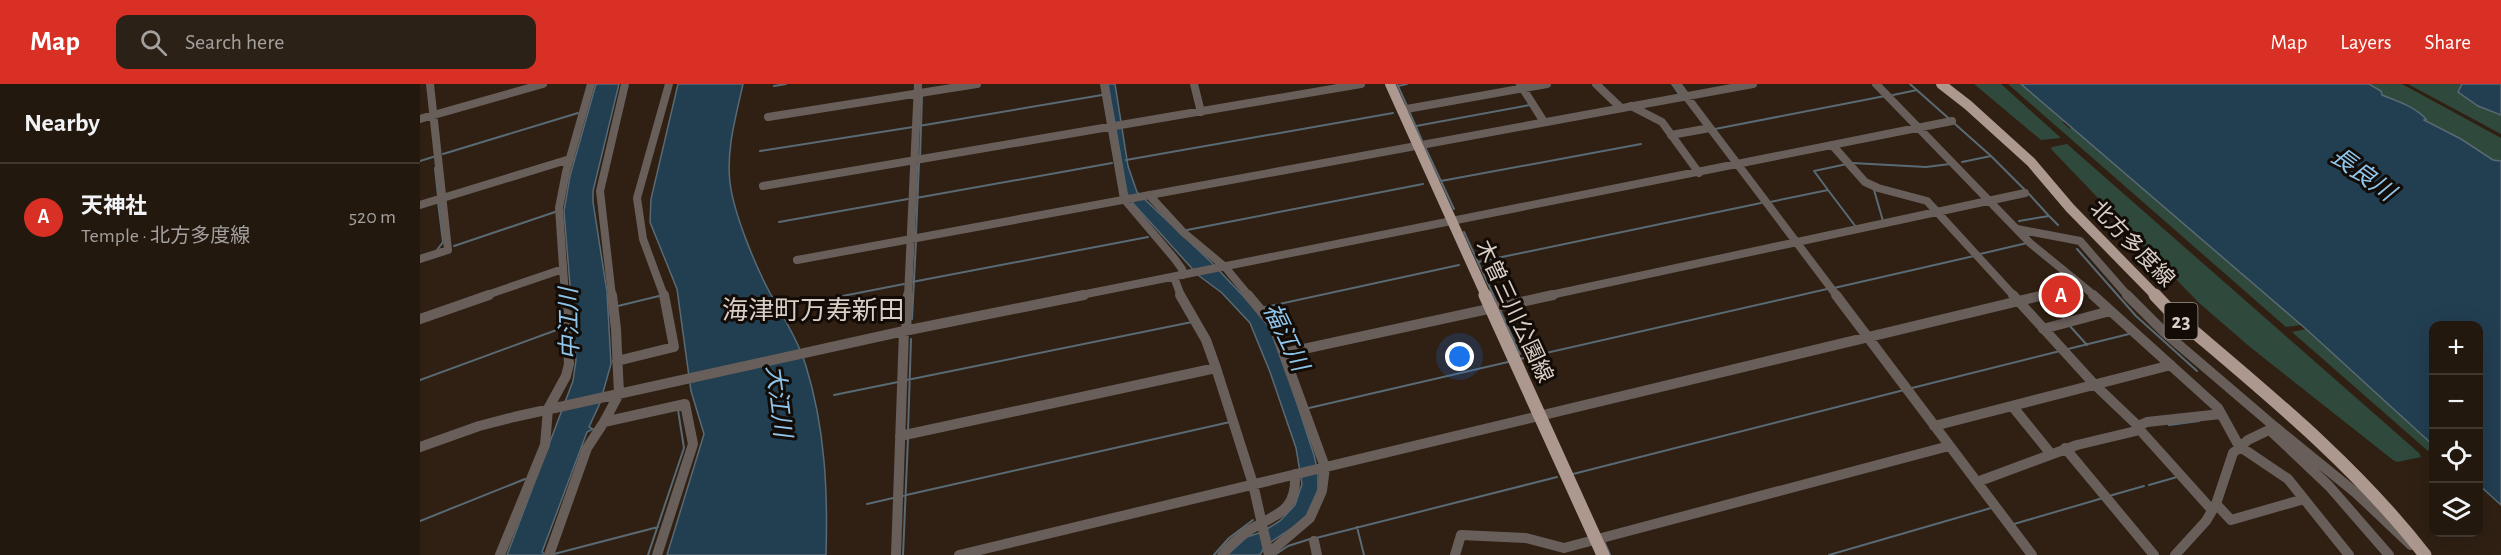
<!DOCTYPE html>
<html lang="en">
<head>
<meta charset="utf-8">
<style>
	body { margin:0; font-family:"Alegreya Sans","Noto Sans JP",sans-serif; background:#2b2117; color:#f1f3f6 }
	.controls { position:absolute; right:18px; bottom:18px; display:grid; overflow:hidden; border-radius:12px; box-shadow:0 6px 24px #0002 }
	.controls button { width:54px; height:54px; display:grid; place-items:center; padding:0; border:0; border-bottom:2px solid #40372e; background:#23180e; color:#f1f3f6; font:30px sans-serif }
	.you { position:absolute; left:1040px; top:273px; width:21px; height:21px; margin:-15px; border:4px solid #fff; border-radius:50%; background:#1a73e8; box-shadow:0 0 0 9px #1a73e833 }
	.badge { display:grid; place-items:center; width:39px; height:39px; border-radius:50%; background:#d93025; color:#fff; font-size:20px; font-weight:700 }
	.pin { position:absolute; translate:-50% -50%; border:3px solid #fff; box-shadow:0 2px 6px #0006 }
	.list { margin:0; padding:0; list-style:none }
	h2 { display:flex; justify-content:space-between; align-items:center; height:78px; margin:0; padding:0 24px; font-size:26px }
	h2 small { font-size:20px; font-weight:400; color:#a3a09e }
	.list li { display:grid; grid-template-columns:39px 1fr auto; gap:18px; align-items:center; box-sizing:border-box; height:108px; padding:0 24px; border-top:2px solid #40372e }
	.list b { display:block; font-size:22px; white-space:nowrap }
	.list p { margin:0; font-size:20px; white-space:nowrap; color:#a3a09e }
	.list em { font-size:20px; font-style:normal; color:#a3a09e }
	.icon { flex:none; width:33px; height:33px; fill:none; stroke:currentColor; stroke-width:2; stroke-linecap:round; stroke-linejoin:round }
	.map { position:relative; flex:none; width:2081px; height:471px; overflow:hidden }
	header { display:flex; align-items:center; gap:36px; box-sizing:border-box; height:84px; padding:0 30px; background:#d93025; color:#fff }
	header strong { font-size:28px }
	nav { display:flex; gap:33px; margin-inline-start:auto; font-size:21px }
	.search { width:420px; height:54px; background:#2b2117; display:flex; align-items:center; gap:15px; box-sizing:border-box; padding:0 21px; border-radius:12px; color:#a3a09e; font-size:22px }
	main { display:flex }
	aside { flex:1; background:#23180e }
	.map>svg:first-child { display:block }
</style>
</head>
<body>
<header>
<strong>Map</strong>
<div class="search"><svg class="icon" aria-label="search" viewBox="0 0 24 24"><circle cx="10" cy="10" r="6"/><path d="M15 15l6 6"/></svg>Search here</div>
<nav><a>Map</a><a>Layers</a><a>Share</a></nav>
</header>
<main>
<aside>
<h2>Nearby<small></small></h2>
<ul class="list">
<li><span class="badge">A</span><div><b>天神社</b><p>Temple · 北方多度線</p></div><em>520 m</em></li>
</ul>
</aside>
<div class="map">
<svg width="2081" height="471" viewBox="0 0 2081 471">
	<rect width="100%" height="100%" fill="#2f2013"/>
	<!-- green -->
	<path fill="#2f4a3c" d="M1554 0H1581L1641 54 1621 56Z
		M1588 0H1601L1644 38H1642L1650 45 1651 43 1881 241 1866 243Z
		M1949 0H1982L2081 54V77L2073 76 2003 36 2005 35C1994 21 1977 18 1961 11V7Z
		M1988 0H2042L2038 8 2058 22 2081 31V50Z
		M1647 60 1999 369 2001 373 1977 378 1973 376 1830 263 1778 218 1631 65 1632 63Z
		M1886 245 2012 359 2008 367 1872 248Z"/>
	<!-- water -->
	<path fill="#223e51" stroke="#596a74" stroke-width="1.5" d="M176 0H199L173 107V118L187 208 191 280 180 319 169 343 173 345 167 348 122 468 126 471H87L153 297 156 276 144 127 150 92Z
		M258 0H323C316 32 306 66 310 99 314 130 335 181 350 209 363 233 378 256 386 282 405 344 408 407 406 471H247L284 350 271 307 257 205 230 138 231 115Z
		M688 0H695L708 82 717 108 791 178 845 235 855 252 894 371 898 389V407L891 423 884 436 845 462 840 471H807L827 453 842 448 860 437 875 421 882 400 876 364 850 288 830 239 802 209 778 191 711 117 707 109Z
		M1601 0H1949L1961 7 1962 11C1977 17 1994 22 2006 35L2004 36 2041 55 2073 76 2081 77V421L2059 401 2058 242H2014L2013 361 1886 245Z
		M2042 0H2081V31L2058 22 2038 8Z"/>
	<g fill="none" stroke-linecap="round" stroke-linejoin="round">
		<!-- stream -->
		<path stroke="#596a74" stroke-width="2" d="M977 0 987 22
			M1252 0 1259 10
			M1490 0 1571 72 1605 106
			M354 2 366 0
			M978 2 987 0
			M1473 11 1497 6
			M989 27 1003 59
			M499 42 682 11
			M996 42 1110 21
			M1295 45 1465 12
			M1005 63 1034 125
			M340 67 493 43
			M23 70 158 29
			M500 74 502 10
			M706 76 973 29
			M0 77 16 72
			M1542 78 1571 72
			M1432 79 1506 83 1530 80
			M15 84 18 112
			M1021 97 1221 60
			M1408 106 1436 143
			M1454 106 1463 137
			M1609 110 1629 132
			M496 114 692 79
			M1350 118 1408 106 1394 87 1427 80
			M1599 137 1629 132 1638 141
			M359 138 488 115
			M767 146 1003 100
			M1044 148 1077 219
			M496 150 499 78
			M34 162 135 128
			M1657 165 1716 232 1777 287
			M17 166 23 158 18 118
			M1560 170 1607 159
			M1058 178 1341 119
			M492 198 728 153
			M1414 204 1554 172
			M1625 214 1645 236
			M397 217 484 200
			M198 222 239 212
			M845 223 1039 181
			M1080 226 1100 270
			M492 235 496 156
			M1649 241 1667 261
			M1648 265 1709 250
			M1100 275 1407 205
			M0 296 142 244
			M487 296 772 238
			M1492 304 1640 267
			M414 311 478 298
			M889 324 1088 278
			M1749 341 1779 337
			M488 347 491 255
			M1153 390 1484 306
			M1729 401 1757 393
			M482 412 810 338
			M1689 412 1724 402
			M447 420 473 414
			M0 437 105 395
			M1594 440 1683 414
			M937 443 944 471
			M896 454 1137 393
			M1184 457 1190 471
			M134 470 238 443
			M856 470 868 462 890 455
			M228 471 264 364 258 326
			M483 471 488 354
			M794 471 809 454 833 436
			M1409 471 1571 424"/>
		<!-- minor-far1 -->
		<path stroke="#685e5a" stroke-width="8" d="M684 0 704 115 754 174 762 185 763 191
			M774 0 781 28
			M1100 0 1124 38
			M1176 0 1201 24
			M1257 0 1417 212
			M1456 0 1610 159 1675 212
			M1211 22 1242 38 1279 89
			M981 26 1127 0
			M348 33 557 0
			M0 35 123 0
			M1251 51 1290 44
			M1413 62 1445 98 1458 104 1507 117 1594 212
			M343 102 941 0
			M729 111 763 148 805 183 829 212
			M0 121 150 75
			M1597 145 1660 157 1708 212
			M0 175 28 166 10 0
			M377 176 1333 0
			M754 193 761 212
			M64 212 143 185
			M145 212 139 124 146 88 171 0
			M192 212 180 107 205 0
			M244 212 223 155 217 114 249 0
			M488 212 498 0
			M656 212 1532 37
			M1126 212 1605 109
			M1620 212 1653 194"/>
		<!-- minor -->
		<path stroke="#685e5a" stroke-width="10" d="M192 211 196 245 199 310 184 338 265 320 273 360 237 471
			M760 211 786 256 796 284 833 400 849 471
			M828 211 853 241 905 383 902 407 890 434 849 469
			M1416 211 1612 471
			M1593 211 1674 300 1718 342
			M1673 211 1798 324 1819 362 1868 395 1929 471
			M1707 211 1745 249 1855 343
			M0 235 69 211
			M1623 245 1690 227
			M486 246 488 211
			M865 269 1133 211
			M197 277 254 263 244 211
			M1593 323 1631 370
			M1514 342 1751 281
			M1720 346 1792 426
			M1853 349 1909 402 1969 471
			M480 352 796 284
			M0 363 59 342 94 333 484 247 664 211
			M1645 364 1734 471
			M1557 398 1657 361 1720 346 1718 342 1727 338 1801 330
			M1796 420 1811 436 1884 415
			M894 457 897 471
			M80 471 125 361 128 325 146 292 149 280 145 211
			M129 471 167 364 184 338
			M476 471 484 247
			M539 471 1624 211
			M802 471C810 461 820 452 831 445 858 429 877 427 875 390
			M1035 471 1041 451 1106 454 1144 464 1529 362
			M1755 471 1786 437 1796 420 1813 369 1828 356 1855 343 1936 409 1991 461"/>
		<!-- major-far1 -->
		<path stroke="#ad988f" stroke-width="10" d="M970 0 1066 212
			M1521 0 1548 21 1611 78 1650 124 1736 212"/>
		<!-- major -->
		<path stroke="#ad988f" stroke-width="13" d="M1065 211 1183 471
			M1735 211 1752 229C1841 305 1933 378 2005 471"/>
	</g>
	<g text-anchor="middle" stroke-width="6" stroke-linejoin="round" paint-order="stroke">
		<!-- shield labels -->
		<rect fill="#120b06" stroke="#9d948c" stroke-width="1.5" x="1744.5" y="219" width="33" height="36" rx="4.5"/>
		<g font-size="21" font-weight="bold" fill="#d9cfc6">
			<text x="1761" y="244">23</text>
		</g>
		<!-- street labels -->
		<g font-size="22" fill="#d9cfc6" stroke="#120b06">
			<text transform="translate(1713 159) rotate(46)" y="8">北方多度線</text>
			<text transform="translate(1095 227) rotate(65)" y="8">木曽三川公園線</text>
		</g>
		<!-- water labels -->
		<g font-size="24" font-style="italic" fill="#8fc5eb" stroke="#120b06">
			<text transform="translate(1943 90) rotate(36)" y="8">長良川</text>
			<text transform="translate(149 240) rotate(-91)" y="8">中江川</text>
			<text transform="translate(866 253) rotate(64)" y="8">福江川</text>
			<text transform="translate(359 317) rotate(83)" y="8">大江川</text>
		</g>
		<!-- quarter labels -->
		<g font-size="26" fill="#d9cfc6" stroke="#120b06">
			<text x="393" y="235">海津町万寿新田</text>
		</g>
	</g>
</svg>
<div class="controls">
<button>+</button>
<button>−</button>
<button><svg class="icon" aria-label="locate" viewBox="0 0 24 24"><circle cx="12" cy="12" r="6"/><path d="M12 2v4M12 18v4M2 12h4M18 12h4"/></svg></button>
<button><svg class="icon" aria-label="layers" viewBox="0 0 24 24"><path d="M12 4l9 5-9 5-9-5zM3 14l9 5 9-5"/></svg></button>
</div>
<div class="you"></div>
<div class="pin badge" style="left:1641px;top:211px">A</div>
</div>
</main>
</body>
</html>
